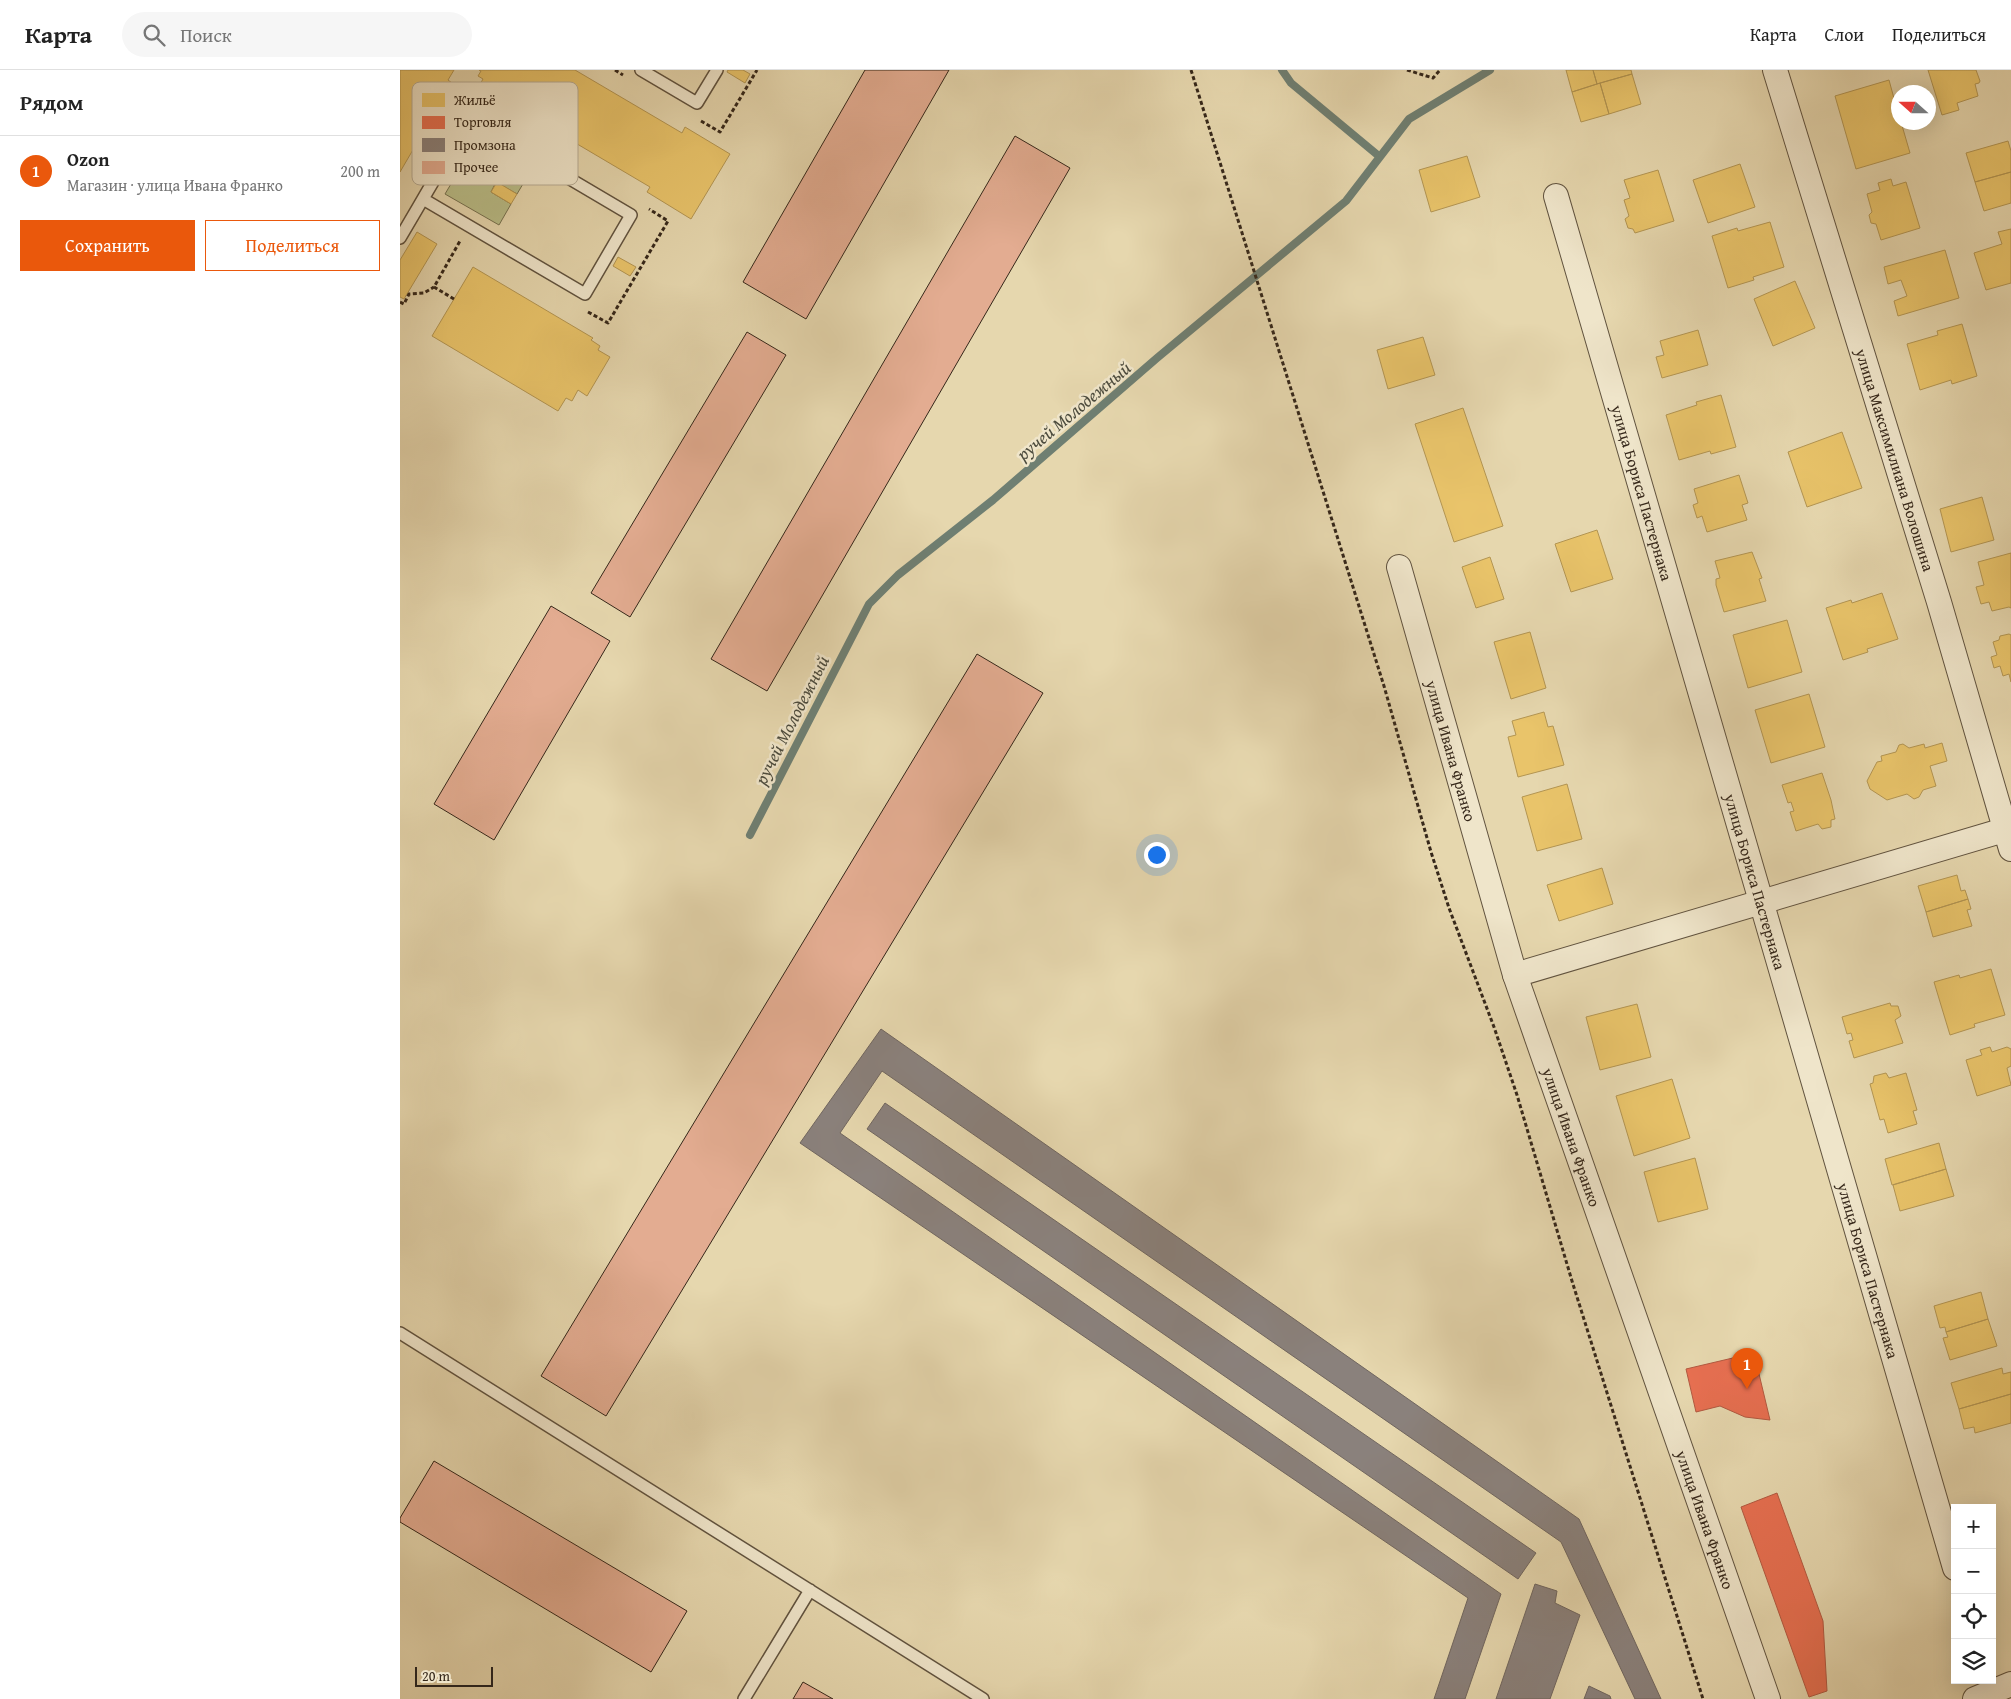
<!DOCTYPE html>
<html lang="ru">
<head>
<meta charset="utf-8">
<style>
	body { margin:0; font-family:"Gentium Book Plus",serif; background:#f6f6f6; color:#222 }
	.controls { position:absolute; right:15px; bottom:15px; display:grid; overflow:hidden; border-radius:0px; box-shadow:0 5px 20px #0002 }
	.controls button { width:45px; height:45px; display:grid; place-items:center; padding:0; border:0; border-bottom:1px solid #e0e0e0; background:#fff; color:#222; font:25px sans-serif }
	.compass { position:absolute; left:1491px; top:15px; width:45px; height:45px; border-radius:50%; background:#fff; box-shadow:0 5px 20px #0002; rotate:291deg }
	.scale { position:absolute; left:15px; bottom:12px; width:78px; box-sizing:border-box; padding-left:5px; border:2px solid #35271a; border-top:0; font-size:14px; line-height:18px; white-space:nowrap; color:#35271a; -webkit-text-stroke:4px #efe5ca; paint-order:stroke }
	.you { position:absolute; left:756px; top:784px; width:18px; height:18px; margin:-12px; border:4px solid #fff; border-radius:50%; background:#1a73e8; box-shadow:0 0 0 8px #1a73e833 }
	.badge { display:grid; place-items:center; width:32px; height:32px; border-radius:50%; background:#ea580c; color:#fff; font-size:16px; font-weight:700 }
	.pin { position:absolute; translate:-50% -41px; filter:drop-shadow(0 1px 2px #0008) }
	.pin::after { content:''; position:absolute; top:26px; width:18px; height:15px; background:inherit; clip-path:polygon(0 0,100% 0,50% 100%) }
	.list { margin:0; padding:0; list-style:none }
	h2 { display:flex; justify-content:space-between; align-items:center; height:65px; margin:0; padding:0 20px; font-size:21px }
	h2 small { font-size:16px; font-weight:400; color:#767676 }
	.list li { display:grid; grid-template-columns:32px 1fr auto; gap:15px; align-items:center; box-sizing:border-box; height:70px; padding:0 20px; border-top:1px solid #e0e0e0 }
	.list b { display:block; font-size:19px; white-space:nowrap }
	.list p { margin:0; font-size:16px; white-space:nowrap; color:#767676 }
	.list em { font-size:16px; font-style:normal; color:#767676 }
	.actions { display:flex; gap:10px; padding:15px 20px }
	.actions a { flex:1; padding:11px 0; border:1px solid #ea580c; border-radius:0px; text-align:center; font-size:18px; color:#ea580c }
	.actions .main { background:#ea580c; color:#fff }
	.icon { flex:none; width:28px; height:28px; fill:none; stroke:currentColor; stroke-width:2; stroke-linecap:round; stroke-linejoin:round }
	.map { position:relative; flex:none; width:1611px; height:1629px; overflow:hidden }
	header { display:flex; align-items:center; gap:30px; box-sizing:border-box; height:70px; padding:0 25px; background:#fff; border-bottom:1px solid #e0e0e0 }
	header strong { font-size:24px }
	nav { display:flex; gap:28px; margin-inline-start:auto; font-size:18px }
	.search { width:350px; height:45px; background:#f6f6f6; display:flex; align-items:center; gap:12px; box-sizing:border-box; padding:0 18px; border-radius:28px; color:#767676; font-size:19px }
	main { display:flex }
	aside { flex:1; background:#fff }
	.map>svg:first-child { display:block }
</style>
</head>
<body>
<header>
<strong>Карта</strong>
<div class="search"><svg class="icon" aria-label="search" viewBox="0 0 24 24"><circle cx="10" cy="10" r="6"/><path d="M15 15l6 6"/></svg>Поиск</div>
<nav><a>Карта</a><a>Слои</a><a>Поделиться</a></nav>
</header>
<main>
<aside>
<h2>Рядом<small></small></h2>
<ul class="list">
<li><span class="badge">1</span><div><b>Ozon</b><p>Магазин · улица Ивана Франко</p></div><em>200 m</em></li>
</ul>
<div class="actions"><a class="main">Сохранить</a><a>Поделиться</a></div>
</aside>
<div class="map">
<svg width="1611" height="1629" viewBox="0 0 1611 1629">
	<rect width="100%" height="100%" fill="#e6d7ae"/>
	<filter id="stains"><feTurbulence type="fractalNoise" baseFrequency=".004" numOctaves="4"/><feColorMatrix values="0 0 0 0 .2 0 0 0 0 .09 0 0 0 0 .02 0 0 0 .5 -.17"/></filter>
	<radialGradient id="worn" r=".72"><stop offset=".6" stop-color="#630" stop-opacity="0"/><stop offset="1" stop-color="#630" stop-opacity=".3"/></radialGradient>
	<!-- green -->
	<path fill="#b9bd88" stroke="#777251" d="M77 70 130 102 117 124 96 112 91 122 111 134 99 155 45 124Z"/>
	<!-- homes -->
	<path fill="#e9c46a" stroke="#b39552" d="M0 0H54L48 10 52 13 0 102Z
		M79 0H175L282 63 285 57 330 84 291 149 247 122 250 117 79 16 83 9 78 6 81 1Z
		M328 0H343L350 4 345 13 327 2Z
		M1166 0H1193L1197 14 1172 22Z
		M1193 0H1231L1232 4 1197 14Z
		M1528 0H1576L1580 11 1579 13 1575 14 1578 26 1557 33 1559 40 1542 45Z
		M1232 4 1241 34 1209 44 1200 13Z
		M1489 10 1498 43V52H1501L1510 83 1456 99 1435 26Z
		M1200 13 1209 44 1181 52 1172 22Z
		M1608 71 1611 81V102L1575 112 1566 83Z
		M1067 86 1080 127 1031 142 1019 100Z
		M1340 94 1355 137 1308 153 1293 110Z
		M1258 100 1274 151 1235 163 1233 159 1228 158 1225 149 1229 146 1224 130 1230 128 1224 110Z
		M1611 102V133L1584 141 1575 112Z
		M1491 109 1493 116 1506 112 1520 158 1481 170 1476 154 1471 153 1469 145 1472 142 1467 124 1480 120 1478 113Z
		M97 112 117 124 111 134 91 122Z
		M1370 152 1384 197 1353 207 1354 210 1328 218 1312 166 1337 158 1338 161Z
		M1611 159V213L1586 220 1574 183 1602 174 1598 162Z
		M17 162 37 174 4 229 0 227V190Z
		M1545 180 1559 228 1498 246 1494 231 1507 226 1501 210 1488 214 1484 197Z
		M218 187 236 197 230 206 213 196Z
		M73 197 193 268 191 270 200 276 198 280 210 287 187 326 178 320 172 331 166 328 158 341 32 266Z
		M1395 211 1415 258 1373 276 1354 229Z
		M1562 254 1577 306 1552 314 1551 310 1520 320 1507 274 1538 265 1537 261Z
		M1298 260 1308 295 1262 308 1256 287 1264 285 1260 271Z
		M1023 267 1035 305 988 319 977 280Z
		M1321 325 1336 377 1311 384 1310 381 1279 390 1266 345 1297 335 1296 332Z
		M1063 338 1103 456 1054 472 1015 354Z
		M1442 362 1462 418 1407 437 1388 382Z
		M1339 405 1348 433 1342 435 1347 450 1307 462 1302 446 1297 448 1293 435 1298 433 1294 419Z
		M1582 427 1594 470 1551 482 1540 439Z
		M1197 460 1213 509 1171 522 1155 474Z
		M1352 482 1362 508 1359 509 1366 531 1324 542 1316 515V509L1320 508 1315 491Z
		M1611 483V538L1609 537 1592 541 1589 532 1581 534 1576 517 1584 515 1578 492Z
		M1090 487 1104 529 1076 538 1062 497Z
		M1482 523 1498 569 1467 579 1468 582 1443 590 1426 538 1451 530 1452 533Z
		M1387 550 1402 602 1348 618 1333 565Z
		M1130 562 1146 618 1111 629 1094 572Z
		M1609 564 1611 565V612L1609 604 1603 606 1600 596 1594 598 1591 587 1597 585 1593 572 1599 570 1600 566Z
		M1409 624 1425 677 1371 693 1355 640Z
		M1144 642 1148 657 1153 656 1164 695 1118 707 1108 667 1116 665 1112 651Z
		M1542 673 1547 691 1530 696 1536 716 1523 720 1519 727 1514 729 1507 724 1487 730 1470 719 1467 711 1477 692 1482 691 1481 686 1496 682 1499 675 1503 674 1509 678 1524 674 1525 678Z
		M1422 703 1431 730 1435 749 1431 750V757L1422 759 1418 754 1396 761 1390 742 1394 741 1391 732 1388 733 1382 715Z
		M1167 714 1182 769 1137 781 1122 727Z
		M1202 798 1213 834 1159 851 1147 815Z
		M1557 805 1561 821 1565 820 1568 829 1526 842 1518 816Z
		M1568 829 1571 839 1567 840 1572 856 1533 867 1526 842Z
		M1591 899 1605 945 1574 954 1575 957 1550 965 1534 912 1559 905 1560 908Z
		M1490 933 1491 936H1498L1501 946 1495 950 1503 973 1454 988 1449 971 1453 970 1451 963 1447 964 1442 947Z
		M1237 934 1251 987 1200 1000 1186 947Z
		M1590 977 1592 982 1607 977 1611 979V996L1607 998 1611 1015 1577 1026 1566 990 1582 985 1580 980Z
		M1486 1003 1489 1008 1506 1003 1517 1040 1513 1041 1517 1054 1488 1063 1484 1049 1480 1050 1470 1014 1473 1013 1474 1006Z
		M1272 1009 1290 1068 1234 1086 1216 1026Z
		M1539 1073 1546 1099 1492 1115 1485 1089Z
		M1295 1088 1308 1139 1258 1152 1244 1102Z
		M1546 1099 1554 1126 1500 1141 1493 1115Z
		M1581 1222 1588 1249 1546 1262 1545 1257 1540 1258 1534 1236Z
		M1588 1249 1597 1276 1550 1290 1543 1268 1548 1267 1546 1262Z
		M1602 1298 1603 1304 1611 1302V1324L1559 1339 1551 1313Z
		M1611 1324V1353L1575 1363 1574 1357 1564 1359 1559 1339Z"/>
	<!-- shops -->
	<path fill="#e76f51" stroke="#b25940" d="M1354 1283 1370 1350 1345 1347 1320 1336 1296 1342 1286 1299Z
		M1377 1423 1423 1551 1427 1621 1409 1627 1341 1437Z"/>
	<!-- industry -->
	<path fill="#8a817c" stroke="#70665f" d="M481 959 1179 1449 1261 1629H1235L1161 1472 482 1001 440 1063 1101 1524 1065 1629H1034L1068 1528 400 1073Z
		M485 1033 1136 1483 1118 1509 467 1059Z
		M1135 1514 1157 1521 1155 1533 1180 1545 1150 1629H1096Z
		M1189 1616 1210 1626 1211 1629H1184Z"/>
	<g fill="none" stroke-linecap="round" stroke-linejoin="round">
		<!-- stream -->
		<path stroke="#6f7f72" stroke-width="8" d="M882 0 891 13 980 87
			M350 765 469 534 498 505 593 430 757 288 946 131 1009 49 1090 0"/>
	</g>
	<!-- building -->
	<path fill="#e3ac91" stroke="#35271a" d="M465 0H549L406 249 343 212Z
		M615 66 670 98 367 621 311 589Z
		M347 262 386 285 230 547 191 523Z
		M151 536 210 571 94 770 34 734Z
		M577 584 643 623 206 1346 141 1306Z
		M34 1391 287 1541 251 1602 0 1452V1448Z
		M403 1612 433 1629H393Z"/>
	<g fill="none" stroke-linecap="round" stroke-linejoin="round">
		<defs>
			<path id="lane" d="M241 0 297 33 317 0
				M0 168C23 129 46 89 70 50L231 145 185 224 23 129
				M0 1263 583 1629
				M344 1629 410 1520"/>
			<g id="street">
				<path id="s1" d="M1375 0 1539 532 1611 779"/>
				<path id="s2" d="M1156 126 1555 1498"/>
				<path id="s3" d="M999 497 1115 905 1368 1629"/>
				<path d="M1115 905 1611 758"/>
				<path d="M1575 1629 1611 1614"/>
			</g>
		</defs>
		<!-- lane casing -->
		<use href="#lane" stroke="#61533f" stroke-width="14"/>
		<!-- street casing -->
		<use href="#street" stroke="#61533f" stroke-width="26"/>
		<!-- path -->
		<path stroke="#35271a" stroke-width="3" stroke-dasharray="4 2.5" stroke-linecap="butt" d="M215 0 223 5
			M791 0 984 616 1031 782 1049 838 1094 957 1117 1025 1172 1211 1303 1629
			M1007 0 1033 8 1040 0
			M301 51 320 62 357 0
			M114 55 122 42
			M131 65 139 52
			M19 71 32 78
			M54 229 34 217 60 171
			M0 232 4 234 9 224 24 223 34 217
			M188 242 208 253 268 151 249 139"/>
		<!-- lane -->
		<use href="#lane" stroke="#efe5ca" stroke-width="11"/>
		<!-- street -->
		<use href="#street" stroke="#efe5ca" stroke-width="24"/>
	</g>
	<g text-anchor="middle" stroke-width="5" stroke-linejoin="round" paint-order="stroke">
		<!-- street labels -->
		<g font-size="16" fill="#35271a" stroke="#efe5ca">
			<text dy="6" stroke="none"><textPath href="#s1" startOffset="408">улица Максимилиана Волошина</textPath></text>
			<text dy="6" stroke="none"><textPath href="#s2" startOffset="309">улица Бориса Пастернака</textPath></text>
			<text dy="6" stroke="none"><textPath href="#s3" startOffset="191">улица Ивана Франко</textPath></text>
			<text dy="6" stroke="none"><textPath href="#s2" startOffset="714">улица Бориса Пастернака</textPath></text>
			<text dy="6" stroke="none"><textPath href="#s3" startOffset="596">улица Ивана Франко</textPath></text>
			<text dy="6" stroke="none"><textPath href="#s2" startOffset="1119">улица Бориса Пастернака</textPath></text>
			<text dy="6" stroke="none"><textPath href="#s3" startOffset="1001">улица Ивана Франко</textPath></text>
		</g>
		<!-- water labels -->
		<g font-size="18" font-style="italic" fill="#4d4c3e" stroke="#efe5ca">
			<text transform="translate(674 341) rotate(-40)" y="6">ручей Молодежный</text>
			<text transform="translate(392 650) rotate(-63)" y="6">ручей Молодежный</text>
		</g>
	</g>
	<!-- legend -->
	<rect x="12" y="12" width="166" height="103" rx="8" fill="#efe5ca" stroke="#b7ac95" stroke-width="1"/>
	<rect x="22" y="23" width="23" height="14" fill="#e9c46a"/>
	<rect x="22" y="46" width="23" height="13" fill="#e76f51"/>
	<rect x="22" y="68" width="23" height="14" fill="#8a817c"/>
	<rect x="22" y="91" width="23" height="13" fill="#e3ac91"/>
	<g font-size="14" fill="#35271a">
		<text x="54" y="35">Жильё</text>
		<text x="54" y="57">Торговля</text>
		<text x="54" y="80">Промзона</text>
		<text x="54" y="102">Прочее</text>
	</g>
	<rect width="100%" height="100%" filter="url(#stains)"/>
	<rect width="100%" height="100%" fill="url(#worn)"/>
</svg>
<div class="controls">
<button>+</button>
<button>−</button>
<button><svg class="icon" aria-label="locate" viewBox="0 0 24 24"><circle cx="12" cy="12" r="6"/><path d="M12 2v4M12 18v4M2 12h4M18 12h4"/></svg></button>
<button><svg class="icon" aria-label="layers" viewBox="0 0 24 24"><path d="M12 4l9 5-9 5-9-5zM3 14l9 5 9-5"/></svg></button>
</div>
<svg class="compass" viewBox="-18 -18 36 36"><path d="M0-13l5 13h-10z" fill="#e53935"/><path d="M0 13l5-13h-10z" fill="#767676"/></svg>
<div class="scale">20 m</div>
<div class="you"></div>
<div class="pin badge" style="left:1347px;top:1319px">1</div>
</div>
</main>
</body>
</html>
